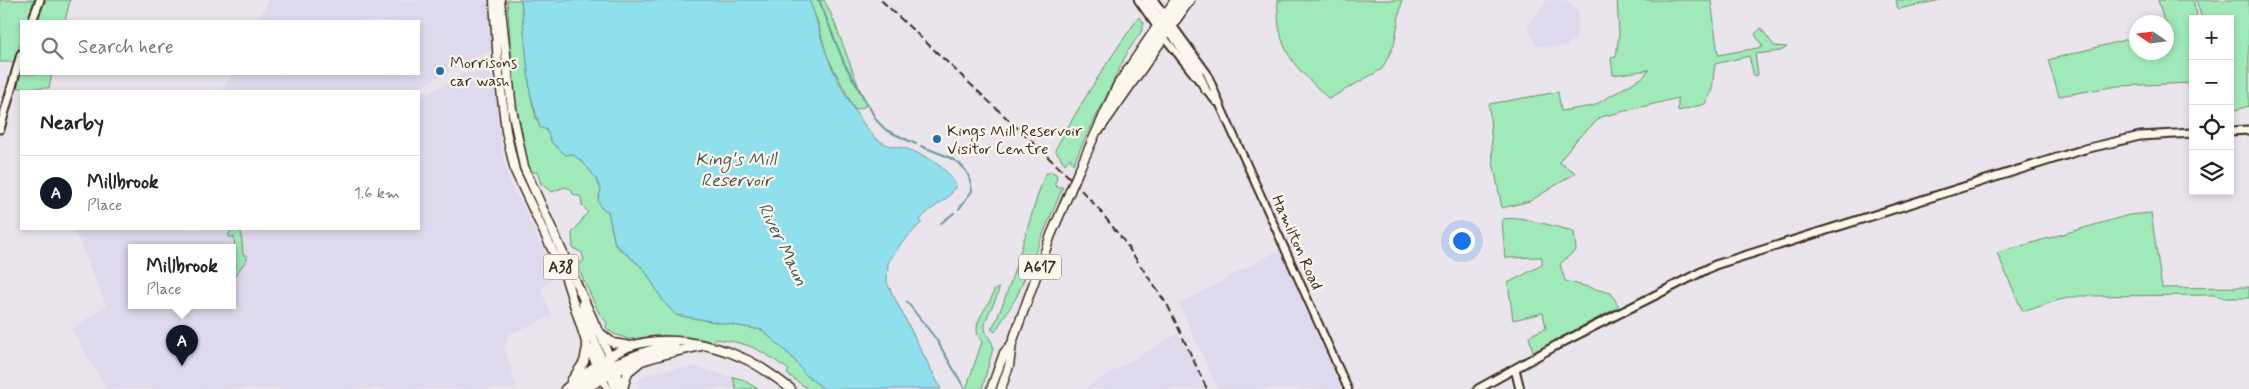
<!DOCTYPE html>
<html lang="en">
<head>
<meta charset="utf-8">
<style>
	body { margin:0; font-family:Mynerve,sans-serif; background:#f2f2f2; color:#222 }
	.controls { position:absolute; right:15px; top:15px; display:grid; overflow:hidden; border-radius:0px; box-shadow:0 2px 8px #0003 }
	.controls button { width:45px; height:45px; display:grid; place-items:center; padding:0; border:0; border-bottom:1px solid #e0e0e0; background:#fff; color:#222; font:25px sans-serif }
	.compass { position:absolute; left:2129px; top:15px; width:45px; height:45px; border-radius:50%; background:#fff; box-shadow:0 2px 8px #0003; rotate:283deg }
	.you { position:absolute; left:1461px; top:240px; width:18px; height:18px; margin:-12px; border:4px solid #fff; border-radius:50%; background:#1a73e8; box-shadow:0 0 0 8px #1a73e833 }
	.badge { display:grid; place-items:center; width:32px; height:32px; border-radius:50%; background:#111827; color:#fff; font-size:16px; font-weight:700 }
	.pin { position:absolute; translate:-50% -41px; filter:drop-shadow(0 1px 2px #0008) }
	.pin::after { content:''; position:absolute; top:26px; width:18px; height:15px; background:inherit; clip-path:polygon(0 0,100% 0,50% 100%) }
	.popup { position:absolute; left:128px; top:244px; width:108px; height:65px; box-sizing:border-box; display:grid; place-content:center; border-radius:0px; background:#fff; filter:drop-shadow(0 1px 4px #0005); font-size:16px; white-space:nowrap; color:#767676 }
	.popup b { font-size:19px; color:#222 }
	.popup::after { content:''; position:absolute; left:50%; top:100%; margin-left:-10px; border:10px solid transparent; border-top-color:#fff }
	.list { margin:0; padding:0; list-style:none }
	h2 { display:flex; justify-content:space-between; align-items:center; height:65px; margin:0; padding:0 20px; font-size:21px }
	h2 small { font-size:16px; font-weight:400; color:#767676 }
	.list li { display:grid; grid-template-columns:32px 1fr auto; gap:15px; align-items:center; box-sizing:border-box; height:75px; padding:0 20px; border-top:1px solid #e0e0e0 }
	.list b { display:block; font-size:19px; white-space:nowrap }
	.list p { margin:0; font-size:16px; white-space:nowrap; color:#767676 }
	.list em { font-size:16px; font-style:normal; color:#767676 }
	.icon { flex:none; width:28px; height:28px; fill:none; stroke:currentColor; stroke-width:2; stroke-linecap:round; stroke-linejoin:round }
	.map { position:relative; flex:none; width:2249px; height:389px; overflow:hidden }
	.search { position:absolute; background:#fff; box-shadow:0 2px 8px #0003; left:20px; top:20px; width:400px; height:55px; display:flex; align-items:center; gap:12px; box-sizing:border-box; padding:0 18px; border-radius:0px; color:#767676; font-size:19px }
	.panel { position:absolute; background:#fff; box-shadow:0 2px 8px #0003; left:20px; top:90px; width:400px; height:140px; border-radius:0px }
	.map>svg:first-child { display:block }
</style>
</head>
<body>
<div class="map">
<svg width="2249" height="389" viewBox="0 0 2249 389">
	<rect width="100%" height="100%" fill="#eae5ed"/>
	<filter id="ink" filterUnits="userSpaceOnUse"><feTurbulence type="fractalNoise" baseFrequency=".02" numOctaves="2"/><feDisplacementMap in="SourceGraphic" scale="10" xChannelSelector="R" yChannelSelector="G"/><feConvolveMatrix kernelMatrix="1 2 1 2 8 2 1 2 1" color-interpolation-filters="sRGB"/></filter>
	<g filter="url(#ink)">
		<!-- built -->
		<path fill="#dfd9ed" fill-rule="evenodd" d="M269 0H489L492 50 468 60 414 91H223L232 74H419V21H258Z
			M1547 0H1566L1579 12 1576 38 1566 47 1536 46 1527 26Z
			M487 72 496 83 501 148 511 187 522 204 554 273 550 281 541 290 552 316 508 335 505 348 517 389H106L72 329 106 305 74 229H419V99L464 73ZM132 247H232V305H132Z
			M1279 250 1302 299 1341 389H1218L1179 304Z
			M1178 333 1192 358 1204 389H1083Z
			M696 367 733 377 736 389H638L641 378 649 373 667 369Z"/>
		<!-- green -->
		<path fill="#a0eab9" stroke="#6e8a6c" d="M0 0H34L28 21H21V41L14 62H0Z
			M44 0H70L65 21H37Z
			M507 0H521L530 92 536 119 546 129 552 143 566 155 572 154C586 164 595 174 601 190L598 200 601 208 608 211 615 245 644 269 663 301 676 315 762 330 792 357 806 375 824 389H808L787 374 789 370C760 350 752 343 715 339L713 344 664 335 629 339 614 334 606 328 607 323 599 313 579 270 580 263 584 260 582 253 573 248 572 233C579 226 581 219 588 212L582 205 581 197 573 194 571 189 565 187 552 192 541 184 537 172H531C510 118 513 57 507 0Z
			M809 0H824L832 16 866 106 855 110 827 56 818 23Z
			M1278 0H1402L1394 45 1382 69 1329 99C1294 65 1276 52 1278 0Z
			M1617 0H1711L1718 55 1763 47 1755 34 1761 28 1774 46 1787 47 1781 51 1755 54 1758 75 1754 76 1749 56 1715 64 1712 89 1705 104 1678 111V98L1601 117 1577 139 1559 162 1576 173 1530 201 1502 208 1493 162 1489 104 1558 92 1561 111 1593 106 1643 77 1649 70 1613 75 1611 58 1616 57 1619 34Z
			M1896 0H1941L1898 9Z
			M2158 0H2193L2198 19H2193V83L2118 86 2059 96 2048 60 2136 37V52H2166V22H2164Z
			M2196 0H2249V106L2232 111 2233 126H2230V19H2202Z
			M1139 17 1144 23 1141 32 1128 51 1073 164 1070 158 1065 164 1055 150C1080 104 1108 60 1139 17Z
			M21 71V74H52L49 88H17Z
			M1052 172 1056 174 1057 179 1054 184 1057 187H1063L1017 296 995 332 991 329 997 319C1016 272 1028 222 1045 174Z
			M2151 213 2162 288 2249 287V298H2226L2214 295 2079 296 2059 300 2023 312 1997 253 2129 215Z
			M1520 218 1574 231 1576 250 1560 264 1565 281 1611 293 1619 307 1533 352 1529 336 1546 328 1543 313 1513 320 1508 283 1542 265V257L1505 258 1502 219Z
			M235 229H241L243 255H247V259L235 276 232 275V269H236L234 237H229V233Z
			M999 288C997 302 986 313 985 326 984 335 993 339 993 348L982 389H966L982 342C967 323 990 309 994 290Z
			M733 377 742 379 758 389H736Z"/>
		<!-- water -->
		<path fill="#8fdfec" stroke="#6d979a" d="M521 0H809C817 18 820 37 827 55 833 74 863 130 878 140 888 147 897 146 907 149 927 156 946 166 956 185 950 202 931 205 920 220L922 222 900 245 888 263 887 283 941 389H824L806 375 792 357 762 330 676 315 663 301 644 269 615 244 608 211 601 208 598 200 601 190C595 174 586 164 572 154L566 155 552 143 546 129 540 128 530 92Z"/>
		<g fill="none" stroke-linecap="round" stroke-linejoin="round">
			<!-- stream -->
			<path stroke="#6d979a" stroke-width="2" d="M819 0 844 63 877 121 886 130 916 144
				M921 146C947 157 969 159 972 191L959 209
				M941 223 954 213
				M907 302 936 339 965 389"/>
			<defs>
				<path id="tertiary" d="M1138 0 1164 37 1216 102
					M1154 0 1207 73 1221 107 1348 389"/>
				<path id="secondary" d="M32 21 40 0
					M0 129 21 54
					M2230 131 2249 130
					M599 332 624 389
					M1515 369 1520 389
					M600 374 608 389
					M1478 389 1557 345 1715 265 2085 149 2140 136 2193 133"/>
				<path id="trunk" d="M494 0 498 65 506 131 515 171 566 279 587 345 597 365
					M500 0 512 109 524 167 598 331 613 343 631 346
					M1146 0 1162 23
					M1160 24 1168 19 1183 0
					M1167 26 1198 72 1205 89
					M1115 100 1160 31 1172 25
					M1100 129 1190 0
					M1079 170 1118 84 1175 0
					M583 303 584 315 604 365
					M598 365C625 366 644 344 676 349
					M609 370 616 389
					M571 381 584 362 587 347
					M623 388 628 372 639 363
					M565 389C585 373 605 357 628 347 662 334 711 343 743 358 760 365 776 378 791 389
					M574 389 599 371 612 370
					M586 389C624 363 657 355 701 346
					M991 389 1004 353 1012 344
					M1001 389 1009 366 1012 343 1051 235 1070 191"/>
			</defs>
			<!-- tertiary casing -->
			<use href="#tertiary" stroke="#3b2a1e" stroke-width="10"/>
			<!-- secondary casing -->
			<use href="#secondary" stroke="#3b2a1e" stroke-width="11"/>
			<!-- trunk casing -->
			<use href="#trunk" stroke="#3b2a1e" stroke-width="11"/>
			<!-- tertiary -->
			<use href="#tertiary" stroke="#fbf7ec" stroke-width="6"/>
			<!-- secondary -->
			<use href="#secondary" stroke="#fbf7ec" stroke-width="7"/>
			<!-- trunk -->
			<use href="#trunk" stroke="#fbf7ec" stroke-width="8"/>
			<!-- rail -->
			<path stroke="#3b2a1e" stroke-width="2" stroke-dasharray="8 4" stroke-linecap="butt" d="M881 0 1065 173 1097 207 1123 240 1168 306 1207 389"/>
			<defs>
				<path id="trunk-bridge" d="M1070 191 1079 170"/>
			</defs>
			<!-- trunk-bridge casing -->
			<use href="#trunk-bridge" stroke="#3b2a1e" stroke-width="11" stroke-linecap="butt"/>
			<!-- trunk-bridge -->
			<use href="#trunk-bridge" stroke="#fbf7ec" stroke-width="8"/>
		</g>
	</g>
	<!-- markers -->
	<g fill="#1f6fb2" stroke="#fbf7ec" stroke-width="2">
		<circle cx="440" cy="71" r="5"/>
		<circle cx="937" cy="139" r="5"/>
	</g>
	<g text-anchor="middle" stroke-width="4.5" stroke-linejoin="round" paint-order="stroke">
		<!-- shield labels -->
		<g fill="#fbf7ec" stroke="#75685c" stroke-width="1">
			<rect x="543.5" y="254.5" width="35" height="25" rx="4"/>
			<rect x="1019" y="254.5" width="42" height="25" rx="4"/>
		</g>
		<g font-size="15" font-weight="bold" fill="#3b2a1e">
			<text x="561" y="272">A38</text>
			<text x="1040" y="272">A617</text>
		</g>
		<!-- poi labels -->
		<g font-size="16" fill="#3b2a1e" stroke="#fbf7ec" text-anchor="start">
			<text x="450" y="68">Morrisons<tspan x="450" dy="18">car wash</tspan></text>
			<text x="947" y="136">Kings Mill Reservoir<tspan x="947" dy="18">Visitor Centre</tspan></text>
		</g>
		<!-- street labels -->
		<g font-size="16" fill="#3b2a1e" stroke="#fbf7ec">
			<text transform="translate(1298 242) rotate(66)" y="6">Hamilton Road</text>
		</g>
		<!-- water labels -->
		<g font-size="18" font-style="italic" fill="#505752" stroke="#fbf7ec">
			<text x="736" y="165">King's Mill<tspan x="736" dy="21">Reservoir</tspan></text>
			<text transform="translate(783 244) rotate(64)" y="6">River Maun</text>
		</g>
	</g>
</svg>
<div class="controls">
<button>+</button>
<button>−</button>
<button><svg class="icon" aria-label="locate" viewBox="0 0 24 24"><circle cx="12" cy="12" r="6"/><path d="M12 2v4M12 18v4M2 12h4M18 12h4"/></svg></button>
<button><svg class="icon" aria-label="layers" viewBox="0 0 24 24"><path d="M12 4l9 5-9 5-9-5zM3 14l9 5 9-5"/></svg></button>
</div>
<svg class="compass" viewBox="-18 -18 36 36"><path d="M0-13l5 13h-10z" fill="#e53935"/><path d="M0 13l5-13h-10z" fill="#767676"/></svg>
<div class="you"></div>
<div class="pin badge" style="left:182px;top:366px">A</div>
<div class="popup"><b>Millbrook</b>Place</div>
<div class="search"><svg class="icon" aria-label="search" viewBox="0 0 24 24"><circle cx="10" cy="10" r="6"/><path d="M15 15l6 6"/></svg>Search here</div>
<section class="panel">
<h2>Nearby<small></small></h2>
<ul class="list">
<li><span class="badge">A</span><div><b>Millbrook</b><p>Place</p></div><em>1.6 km</em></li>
</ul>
</section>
</div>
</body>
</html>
